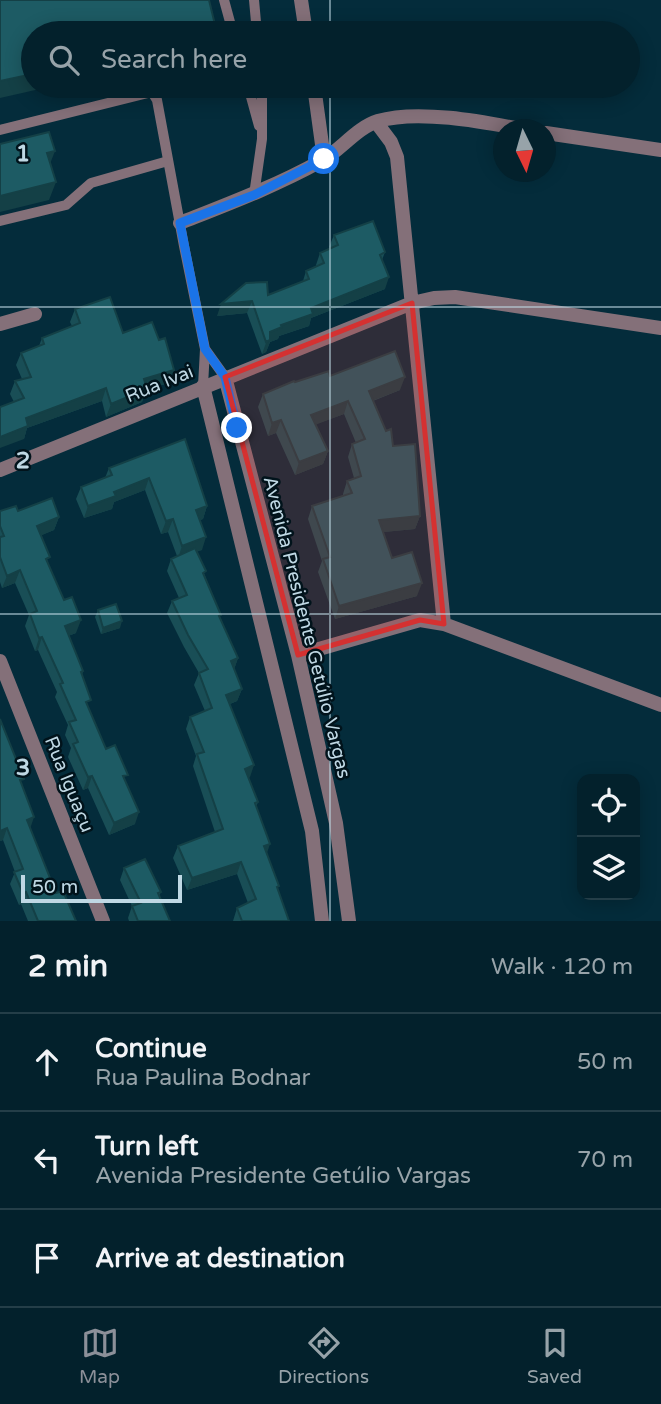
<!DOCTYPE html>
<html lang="en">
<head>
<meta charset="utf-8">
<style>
	body { margin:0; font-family:"Varela Round",sans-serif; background:#0d2934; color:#f1f3f6 }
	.controls { position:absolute; right:21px; bottom:21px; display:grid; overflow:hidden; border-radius:14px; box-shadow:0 4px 18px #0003 }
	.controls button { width:63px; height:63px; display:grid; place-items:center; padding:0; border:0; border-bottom:2px solid #243e48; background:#03212c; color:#f1f3f6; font:35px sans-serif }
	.compass { position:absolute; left:493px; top:119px; width:63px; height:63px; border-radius:50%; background:#03212c; box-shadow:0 4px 18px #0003; rotate:175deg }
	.scale { position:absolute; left:21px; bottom:18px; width:161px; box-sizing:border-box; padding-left:7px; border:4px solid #bfd8e4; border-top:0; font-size:19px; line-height:24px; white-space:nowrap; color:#bfd8e4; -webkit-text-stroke:5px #01131b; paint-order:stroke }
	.stop { position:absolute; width:21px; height:21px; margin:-16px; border:5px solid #1a73e8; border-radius:50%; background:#fff }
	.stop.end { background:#1a73e8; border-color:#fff; box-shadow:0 2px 7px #0008 }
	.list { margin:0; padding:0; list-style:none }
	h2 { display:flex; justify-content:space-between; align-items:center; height:91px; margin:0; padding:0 28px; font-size:30px }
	h2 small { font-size:23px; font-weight:400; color:#97a3a9 }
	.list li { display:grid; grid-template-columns:46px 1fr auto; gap:21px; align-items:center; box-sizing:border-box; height:98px; padding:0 28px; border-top:2px solid #243e48 }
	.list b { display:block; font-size:26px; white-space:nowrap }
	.list p { margin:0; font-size:23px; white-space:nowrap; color:#97a3a9 }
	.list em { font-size:23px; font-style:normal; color:#97a3a9 }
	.icon { flex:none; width:38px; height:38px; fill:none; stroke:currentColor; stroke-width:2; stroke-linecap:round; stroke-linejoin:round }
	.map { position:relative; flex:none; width:661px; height:921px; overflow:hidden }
	.search { position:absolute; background:#03212c; box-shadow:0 4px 18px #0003; left:21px; right:21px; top:21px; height:77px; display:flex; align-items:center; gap:18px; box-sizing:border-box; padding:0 24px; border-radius:38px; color:#97a3a9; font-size:26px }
	.sheet { height:385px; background:#03212c }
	nav { display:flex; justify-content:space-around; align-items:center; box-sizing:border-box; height:98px; border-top:2px solid #243e48; background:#03212c; font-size:19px; color:#97a3a9 }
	nav a { display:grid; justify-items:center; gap:4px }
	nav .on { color:#8c9099 }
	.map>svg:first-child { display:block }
</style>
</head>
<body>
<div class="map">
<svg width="661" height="921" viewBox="0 0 661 921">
	<rect width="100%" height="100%" fill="#042c3b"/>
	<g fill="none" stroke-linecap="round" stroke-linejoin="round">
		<!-- service -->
		<path stroke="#847079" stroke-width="10" d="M224 0 233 33
			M254 0 257 33
			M248 86 259 126
			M0 130 152 92 157 100 184 246 205 349 203 386
			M254 195 262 139V86
			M0 221 66 205 91 183 168 161
			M205 349 225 377"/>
		<!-- minor -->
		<path stroke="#847079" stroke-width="14" d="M301 0 306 33
			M314 86 324 159
			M376 122 391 142 397 157 444 624
			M546 133 661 150
			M180 223C228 204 276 186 321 161 341 150 356 128 378 121 418 109 484 122 526 130
			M0 324 35 314
			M225 377 298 655 336 823 349 921
			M203 386 312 831 322 921
			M0 470 412 303 434 298 455 297 661 328
			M298 655 420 620 444 624 661 705
			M0 661 103 921"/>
	</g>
	<!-- wall -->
	<path fill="#194e56" d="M334 235 385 252 382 260 385 289 311 318 309 326 279 336 278 339 270 342 266 352 262 354 247 313 217 316 303 281 306 271 316 266V265L320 253 330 249 329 247Z
		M75 309 123 333 169 383 147 389 142 402 106 417 102 401 27 428 24 439 14 402 10 394 15 381 22 379 16 365 21 353 39 346 42 338 72 326 70 322Z
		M330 376 400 390 373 401 393 446 420 516 415 529 383 532 392 558 417 596 335 619 318 572 322 561 308 519 312 506 343 496V494L347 481 354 478 348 457 352 444 356 443 344 414 316 424 328 451 323 464 295 475 276 433 268 436 258 407 263 394 295 382Z
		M185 439 207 506 203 519 200 520 202 550 196 551 220 617 238 658 234 669 242 689 237 701 230 704 250 777 248 778 258 802 256 807 267 853 278 891 289 921H233L237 908 248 903 237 874 187 890 173 858 178 846 215 832 193 766 196 756 186 729 190 717 205 711 194 685 199 673 184 647 167 613 172 601 179 598 167 571 171 559 177 556 168 532 161 534 145 490 114 502 112 509 84 518 76 499 81 487 105 478 109 468Z
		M0 511H18L59 517 54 530 41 535 48 563 76 633 68 636 83 671 82 675 88 708 106 749 125 781 135 824 109 835 88 788 83 790 68 757 71 748 65 735 68 725 55 697 57 692 38 650 35 651 25 626 29 615 15 583 2 588 0 582Z
		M98 610 120 628 101 634 95 617Z
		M24 779 22 784 30 827 56 893 76 921H28L21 904 19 905 10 884 15 872 3 840 0 841Z
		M124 868 161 892 159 896 170 921H129L128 918 132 906 120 880Z"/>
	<!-- shaded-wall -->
	<path fill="#144046" d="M33 74V86H53L0 98V81Z
		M55 151 48 169 47 153Z
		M56 182 49 200 0 212V196Z
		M389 277 385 289 311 318 309 326 279 336 278 339 270 342 266 352 262 354 270 332 311 308Z
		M252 301 247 313 217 316 221 304Z
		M174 370 169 383 147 389 142 402 106 417 111 404 144 379Z
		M405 377 400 390 364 404 369 391Z
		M106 388 102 401 27 428 24 439 0 448V437L26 418Z
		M348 401 344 414 307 428 311 415Z
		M281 420 276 433 268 436 272 423Z
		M328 451 323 464 295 475 299 462Z
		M149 478 145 490 114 502 112 509 84 518 88 506 114 492Z
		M207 506 203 519 192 523 196 510Z
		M420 516 415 529 374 533 379 520Z
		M59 517 54 530 33 539 37 526Z
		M173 519 168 532 161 534 166 521Z
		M206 537 202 550 178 558 182 546Z
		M20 570 15 583 2 588 7 576Z
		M422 583 417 596 335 619 339 606Z
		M81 620 76 633 60 639 65 626Z
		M122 621 120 628 101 634 103 628Z
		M42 637 38 650 35 651 39 638Z
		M238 658 234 670 231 661Z
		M242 689 237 701 222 707 226 695Z
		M254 765 250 777 240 781 245 769Z
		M92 776 88 788 83 790 88 777Z
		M139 812 135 824 109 835 114 823Z
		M34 817 30 829 27 820Z
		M7 828 3 840 0 841V831Z
		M270 844 266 856 264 846Z
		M241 862 237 874 187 890 192 878Z
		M26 892 21 904 19 905 23 893Z"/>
	<!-- building -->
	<path fill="#1d5b64" stroke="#144046" stroke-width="2" d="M0 0H209L217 33H33V74L0 81Z
		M49 132 55 151 47 153 56 182 0 196V144Z
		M373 221 385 252 380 255 389 277 311 308 313 314 281 325 282 327 270 332V340L266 342 252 301 221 304 246 283 267 282 268 295 309 279 306 271 324 263 320 253 338 245 334 235Z
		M110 297 123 333 152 322 159 340 165 338 174 370 144 379 147 389 111 404 106 388 26 418 28 426 0 437V407L24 398 15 381 31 377 21 353 44 344 42 338 80 323 75 309Z
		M395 351 405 377 369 391 386 431 391 429 393 446 415 444 420 516 379 520 392 558 412 552 422 583 339 606 323 559 330 557 312 506 352 493 347 481 361 476 352 444 365 439 348 401 311 415 328 451 299 462 281 420 272 423 263 394 294 381 295 382 329 371 330 376Z
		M185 439 207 506 196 510 206 537 182 546 173 519 166 521 149 478 114 492 116 496 88 506 81 487 112 475 109 468Z
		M52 498 59 517 37 526 50 557 46 559 64 600 72 597 81 620 65 626 83 671 81 672 91 700 86 702 106 749 115 745 128 775 123 776 139 812 114 823 92 776 88 777 73 744 78 742 69 722 76 720 60 684 63 683 42 637 39 638 30 614 37 611 20 570 7 576 0 557V537L4 536 0 526V511L16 506 18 511Z
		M195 548 206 571 203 573 221 615 219 616 238 658 231 661 242 689 226 695 254 765 245 769 258 802 255 803 270 844 264 846 279 886 277 887 289 921H242L237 908 256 899 241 862 192 878 178 846 223 829 197 754 204 752 190 717 212 708 199 673 208 669 188 635 172 601 187 595 171 559Z
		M116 604 122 621 103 628 98 610Z
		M0 719 24 779 20 780 34 817 27 820 56 893 63 891 76 921H38L26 892 23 893 14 872 23 869 7 828 0 831Z
		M145 859 161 892 158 893 170 921H138L132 906 141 903 124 868Z"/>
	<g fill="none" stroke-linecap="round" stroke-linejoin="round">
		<!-- route -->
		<path stroke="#1a73e8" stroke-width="9" d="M237 428 225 377 205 349 180 223 254 195 324 159"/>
	</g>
	<!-- marked area -->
	<path fill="#d53131" fill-opacity="0.2" stroke="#d53131" stroke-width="5" stroke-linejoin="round" d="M412 303 444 624 420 620 298 655 225 377Z"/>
	<!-- grid -->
	<path fill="none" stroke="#bfd8e4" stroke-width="2" stroke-opacity="0.55" d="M330 0V33M330 86V921M0 307H661M0 614H661"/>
	<g text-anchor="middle" stroke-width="5" stroke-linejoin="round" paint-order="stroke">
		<!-- street labels -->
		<g font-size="19" fill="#bfd8e4" stroke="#01131b">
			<text transform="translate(159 383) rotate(-22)" y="7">Rua Ivai</text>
			<text transform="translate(308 627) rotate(76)" y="7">Avenida Presidente Getúlio Vargas</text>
			<text transform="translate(70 784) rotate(68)" y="7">Rua Iguaçu</text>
		</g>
	</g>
	<g font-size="23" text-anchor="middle" font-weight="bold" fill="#bfd8e4" stroke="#01131b" stroke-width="5" stroke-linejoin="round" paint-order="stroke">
		<text x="23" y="161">1</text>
		<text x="23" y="468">2</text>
		<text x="23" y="775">3</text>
	</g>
</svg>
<div class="controls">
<button><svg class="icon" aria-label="locate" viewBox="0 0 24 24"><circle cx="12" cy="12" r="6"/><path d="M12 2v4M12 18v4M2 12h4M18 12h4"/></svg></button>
<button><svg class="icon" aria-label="layers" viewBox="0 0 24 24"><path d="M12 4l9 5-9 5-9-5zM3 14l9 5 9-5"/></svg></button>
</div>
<svg class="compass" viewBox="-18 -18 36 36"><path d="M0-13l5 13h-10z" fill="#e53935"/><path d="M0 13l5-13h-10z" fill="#97a3a9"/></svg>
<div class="scale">50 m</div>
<div class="stop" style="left:324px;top:159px"></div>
<div class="stop end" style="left:237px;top:428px"></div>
<div class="search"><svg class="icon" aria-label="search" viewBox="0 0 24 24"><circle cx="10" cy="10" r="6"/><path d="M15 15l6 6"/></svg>Search here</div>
</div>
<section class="sheet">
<h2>2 min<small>Walk · 120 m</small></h2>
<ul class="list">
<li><svg class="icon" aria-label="ahead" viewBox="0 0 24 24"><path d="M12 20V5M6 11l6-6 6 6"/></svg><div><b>Continue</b><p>Rua Paulina Bodnar</p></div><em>50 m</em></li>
<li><svg class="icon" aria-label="left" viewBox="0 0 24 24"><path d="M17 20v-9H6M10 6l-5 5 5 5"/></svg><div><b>Turn left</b><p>Avenida Presidente Getúlio Vargas</p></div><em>70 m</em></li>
<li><svg class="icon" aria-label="arrive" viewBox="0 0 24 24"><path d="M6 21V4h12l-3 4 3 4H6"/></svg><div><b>Arrive at destination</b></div></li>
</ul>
</section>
<nav>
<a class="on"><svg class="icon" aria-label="map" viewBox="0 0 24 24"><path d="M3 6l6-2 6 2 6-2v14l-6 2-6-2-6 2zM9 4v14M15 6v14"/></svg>Map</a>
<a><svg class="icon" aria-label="directions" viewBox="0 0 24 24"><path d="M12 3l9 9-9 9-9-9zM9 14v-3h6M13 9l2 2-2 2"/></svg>Directions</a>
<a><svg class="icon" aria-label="saved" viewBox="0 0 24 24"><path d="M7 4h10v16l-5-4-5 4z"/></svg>Saved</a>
</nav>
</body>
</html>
